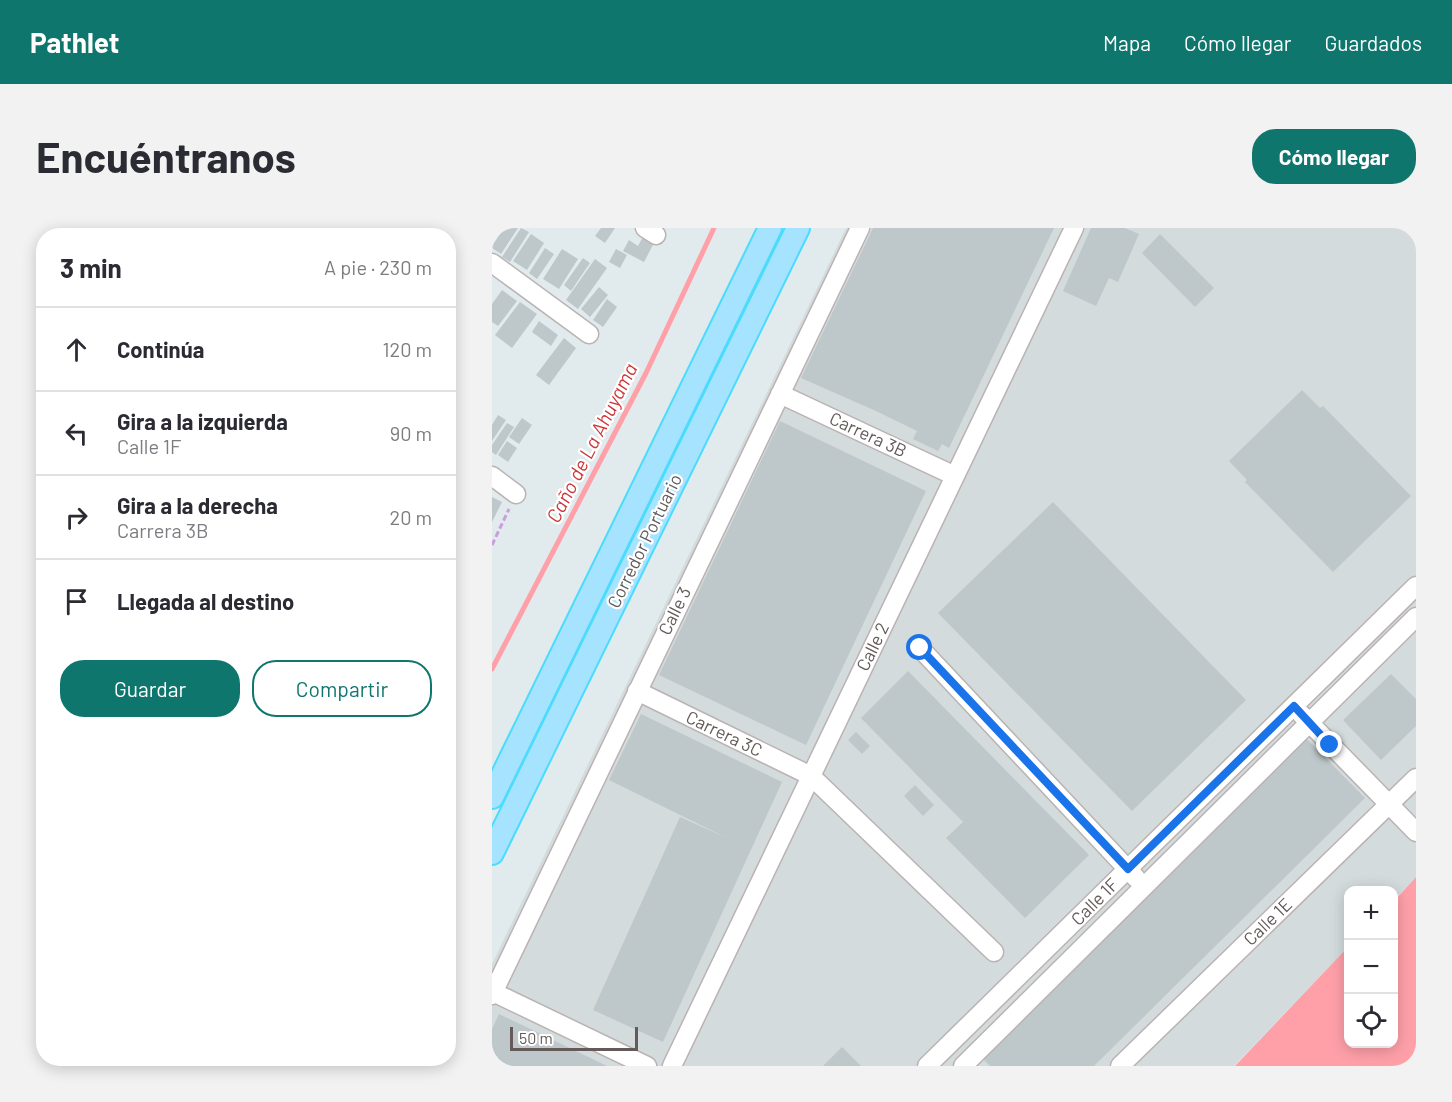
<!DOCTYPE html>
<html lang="es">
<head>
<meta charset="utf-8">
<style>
	body { margin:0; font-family:Barlow,sans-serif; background:#f2f2f3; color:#2b2b33 }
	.controls { position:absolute; right:18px; bottom:18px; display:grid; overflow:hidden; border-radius:12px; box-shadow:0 3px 15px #0003 }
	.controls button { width:54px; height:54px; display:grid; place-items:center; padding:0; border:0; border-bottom:2px solid #e1e1e2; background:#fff; color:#2b2b33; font:30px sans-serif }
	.scale { position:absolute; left:18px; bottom:15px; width:128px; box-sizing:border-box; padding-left:6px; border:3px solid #645a5a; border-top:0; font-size:16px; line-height:21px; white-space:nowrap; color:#645a5a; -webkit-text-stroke:4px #fff; paint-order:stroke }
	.stop { position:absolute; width:18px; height:18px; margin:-14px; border:4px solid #1a73e8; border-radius:50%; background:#fff }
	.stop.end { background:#1a73e8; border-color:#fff; box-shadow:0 2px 6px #0008 }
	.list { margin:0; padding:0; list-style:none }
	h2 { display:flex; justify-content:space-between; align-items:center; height:78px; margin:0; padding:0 24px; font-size:26px }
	h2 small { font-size:20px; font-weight:400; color:#7c7c81 }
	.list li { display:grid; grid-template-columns:39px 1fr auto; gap:18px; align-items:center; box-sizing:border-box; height:84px; padding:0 24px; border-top:2px solid #e1e1e2 }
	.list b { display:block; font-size:22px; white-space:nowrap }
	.list p { margin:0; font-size:20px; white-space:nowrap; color:#7c7c81 }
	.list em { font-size:20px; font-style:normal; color:#7c7c81 }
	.actions { display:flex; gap:12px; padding:18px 24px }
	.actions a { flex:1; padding:14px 0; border:2px solid #0f766e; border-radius:24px; text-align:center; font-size:21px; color:#0f766e }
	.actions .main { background:#0f766e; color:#fff }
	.icon { flex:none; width:33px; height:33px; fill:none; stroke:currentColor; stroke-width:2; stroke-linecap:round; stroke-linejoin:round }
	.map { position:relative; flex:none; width:924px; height:838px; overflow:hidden; border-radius:24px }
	header { display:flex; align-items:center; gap:36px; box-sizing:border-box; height:84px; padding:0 30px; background:#0f766e; color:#fff }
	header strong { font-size:28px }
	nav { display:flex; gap:33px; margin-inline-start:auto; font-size:21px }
	.intro { display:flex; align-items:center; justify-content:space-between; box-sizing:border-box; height:144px; padding:0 36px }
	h1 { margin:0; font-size:42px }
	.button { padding:15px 27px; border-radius:24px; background:#0f766e; color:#fff; font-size:21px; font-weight:700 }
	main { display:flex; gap:36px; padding:0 36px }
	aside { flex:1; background:#fff; border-radius:24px; box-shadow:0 3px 15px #0003 }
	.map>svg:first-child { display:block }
</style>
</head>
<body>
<header>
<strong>Pathlet</strong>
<nav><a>Mapa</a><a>Cómo llegar</a><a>Guardados</a></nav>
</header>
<div class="intro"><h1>Encuéntranos</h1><a class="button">Cómo llegar</a></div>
<main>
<aside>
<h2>3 min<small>A pie · 230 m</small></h2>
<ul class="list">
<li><svg class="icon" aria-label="ahead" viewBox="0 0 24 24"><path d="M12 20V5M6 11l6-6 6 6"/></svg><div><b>Continúa</b></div><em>120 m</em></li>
<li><svg class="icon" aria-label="left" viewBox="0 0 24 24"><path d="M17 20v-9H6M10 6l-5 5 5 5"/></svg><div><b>Gira a la izquierda</b><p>Calle 1F</p></div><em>90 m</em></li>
<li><svg class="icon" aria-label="right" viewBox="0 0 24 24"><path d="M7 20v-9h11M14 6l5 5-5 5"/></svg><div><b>Gira a la derecha</b><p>Carrera 3B</p></div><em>20 m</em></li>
<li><svg class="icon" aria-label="arrive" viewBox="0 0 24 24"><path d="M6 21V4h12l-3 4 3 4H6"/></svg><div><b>Llegada al destino</b></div></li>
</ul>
<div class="actions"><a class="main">Guardar</a><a>Compartir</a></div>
</aside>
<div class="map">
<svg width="924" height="838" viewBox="0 0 924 838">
	<rect width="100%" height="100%" fill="#e1ebee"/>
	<!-- industrial -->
	<path fill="#d4dbdd" d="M354 0H924V649L902 672V662H856V719L742 838H0V736Z"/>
	<!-- water -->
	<path fill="#ffa0a9" d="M924 649V838H743L856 719V816H902V673Z"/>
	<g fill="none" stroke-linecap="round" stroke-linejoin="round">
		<!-- stream -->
		<path stroke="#ffa0a9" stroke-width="5" d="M0 441 154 145 222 0"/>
	</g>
	<!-- building -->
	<path fill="#bec7c9" d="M12 0H26L9 26 0 20V18Z
		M29 0 37 4 18 34 10 29Z
		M109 0H123L113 15 103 8Z
		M381 0H562L457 220 450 216 446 223 421 211 425 203 384 183 309 150Z
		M599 0H633L647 6 626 54 617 50 604 78 571 63Z
		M39 6 52 15 35 42 21 33Z
		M668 6 722 60 703 79 650 25Z
		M152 7 163 13 152 34 131 23 137 12 146 18Z
		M53 20 62 26 45 51 37 45Z
		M70 21 86 31 67 61 51 51Z
		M124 21 135 27 128 40 117 34Z
		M91 30 98 35 79 63 72 57Z
		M103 31 115 40 86 81 74 72Z
		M107 59 116 67 98 89 89 81Z
		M10 62 25 73 6 98 0 94V76Z
		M115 71 125 79 111 99 101 92Z
		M28 74 45 86 20 120 3 107Z
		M47 93 66 107 59 118 40 104Z
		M72 110 84 120 57 157 44 147Z
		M810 162 828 180 831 178 919 268 841 344 753 254 755 252 737 233Z
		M6 187 14 192 0 213V197Z
		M30 190 40 197 27 216 17 209Z
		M288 193 434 263 314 517 167 447Z
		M15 195 22 199 4 227 0 224V217Z
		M15 213 25 220 16 234 6 227Z
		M0 269 10 274 0 294Z
		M561 274 754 472 640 583 446 385Z
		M416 443 597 627 533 690 454 610 471 594 369 490Z
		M899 446 924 471V498L889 532 851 492Z
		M149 486 290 554 171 814 101 782 188 589 235 610 117 552Z
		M364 504 378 518 370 526 356 512Z
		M811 507 873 570 602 838H498L487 827Z
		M423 557 442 577 431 588 412 568Z
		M7 786 115 838H0V801Z
		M350 819 369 838H331Z"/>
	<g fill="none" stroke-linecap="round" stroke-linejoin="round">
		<defs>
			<path id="minor" d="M153 0 164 7
				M0 35 97 106
				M288 166 463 248
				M0 248 24 266
				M428 420 644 650
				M145 463 319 548 502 724
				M809 486 924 604
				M1 764 155 838
				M0 767 368 0
				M180 838 582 0
				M435 838 924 358
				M471 838 924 389
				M628 838 924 550"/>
			<path id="major" d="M0 569 278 0
				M0 625 306 0"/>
		</defs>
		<!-- minor casing -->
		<use href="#minor" stroke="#bab3b2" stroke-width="21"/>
		<!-- major casing -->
		<use href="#major" stroke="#4bdbfe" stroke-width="26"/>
		<!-- path -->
		<path stroke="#cb9ddc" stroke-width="3" stroke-dasharray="6 3" stroke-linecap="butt" d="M0 317 17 281"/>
		<!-- minor -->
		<use href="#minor" stroke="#fff" stroke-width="18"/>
		<!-- major -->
		<use href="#major" stroke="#a5e3ff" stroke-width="22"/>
	</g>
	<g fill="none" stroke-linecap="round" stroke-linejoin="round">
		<!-- route -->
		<path stroke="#1a73e8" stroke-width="8" d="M428 420 636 641 802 478 838 517"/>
	</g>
	<g text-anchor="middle" stroke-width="4.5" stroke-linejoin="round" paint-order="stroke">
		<!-- street labels -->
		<g font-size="18" fill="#645a5a" stroke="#fff">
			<text transform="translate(376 207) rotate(25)" y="6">Carrera 3B</text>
			<text transform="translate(153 313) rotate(-64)" y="6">Corredor Portuario</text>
			<text transform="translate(183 383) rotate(-64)" y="6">Calle 3</text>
			<text transform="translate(381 419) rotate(-64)" y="6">Calle 2</text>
			<text transform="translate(232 506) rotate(26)" y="6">Carrera 3C</text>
			<text transform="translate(603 674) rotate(-45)" y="6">Calle 1F</text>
			<text transform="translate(776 694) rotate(-44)" y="6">Calle 1E</text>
		</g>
		<!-- water labels -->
		<g font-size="20" font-style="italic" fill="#cd383a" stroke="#fff">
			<text transform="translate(100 215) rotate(-63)" y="7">Caño de La Ahuyama</text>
		</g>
	</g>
</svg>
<div class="controls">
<button>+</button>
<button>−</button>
<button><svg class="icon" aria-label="locate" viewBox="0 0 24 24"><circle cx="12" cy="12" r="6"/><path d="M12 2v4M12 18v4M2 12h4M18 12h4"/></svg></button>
</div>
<div class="scale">50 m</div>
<div class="stop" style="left:428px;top:420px"></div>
<div class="stop end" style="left:838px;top:517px"></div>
</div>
</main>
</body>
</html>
